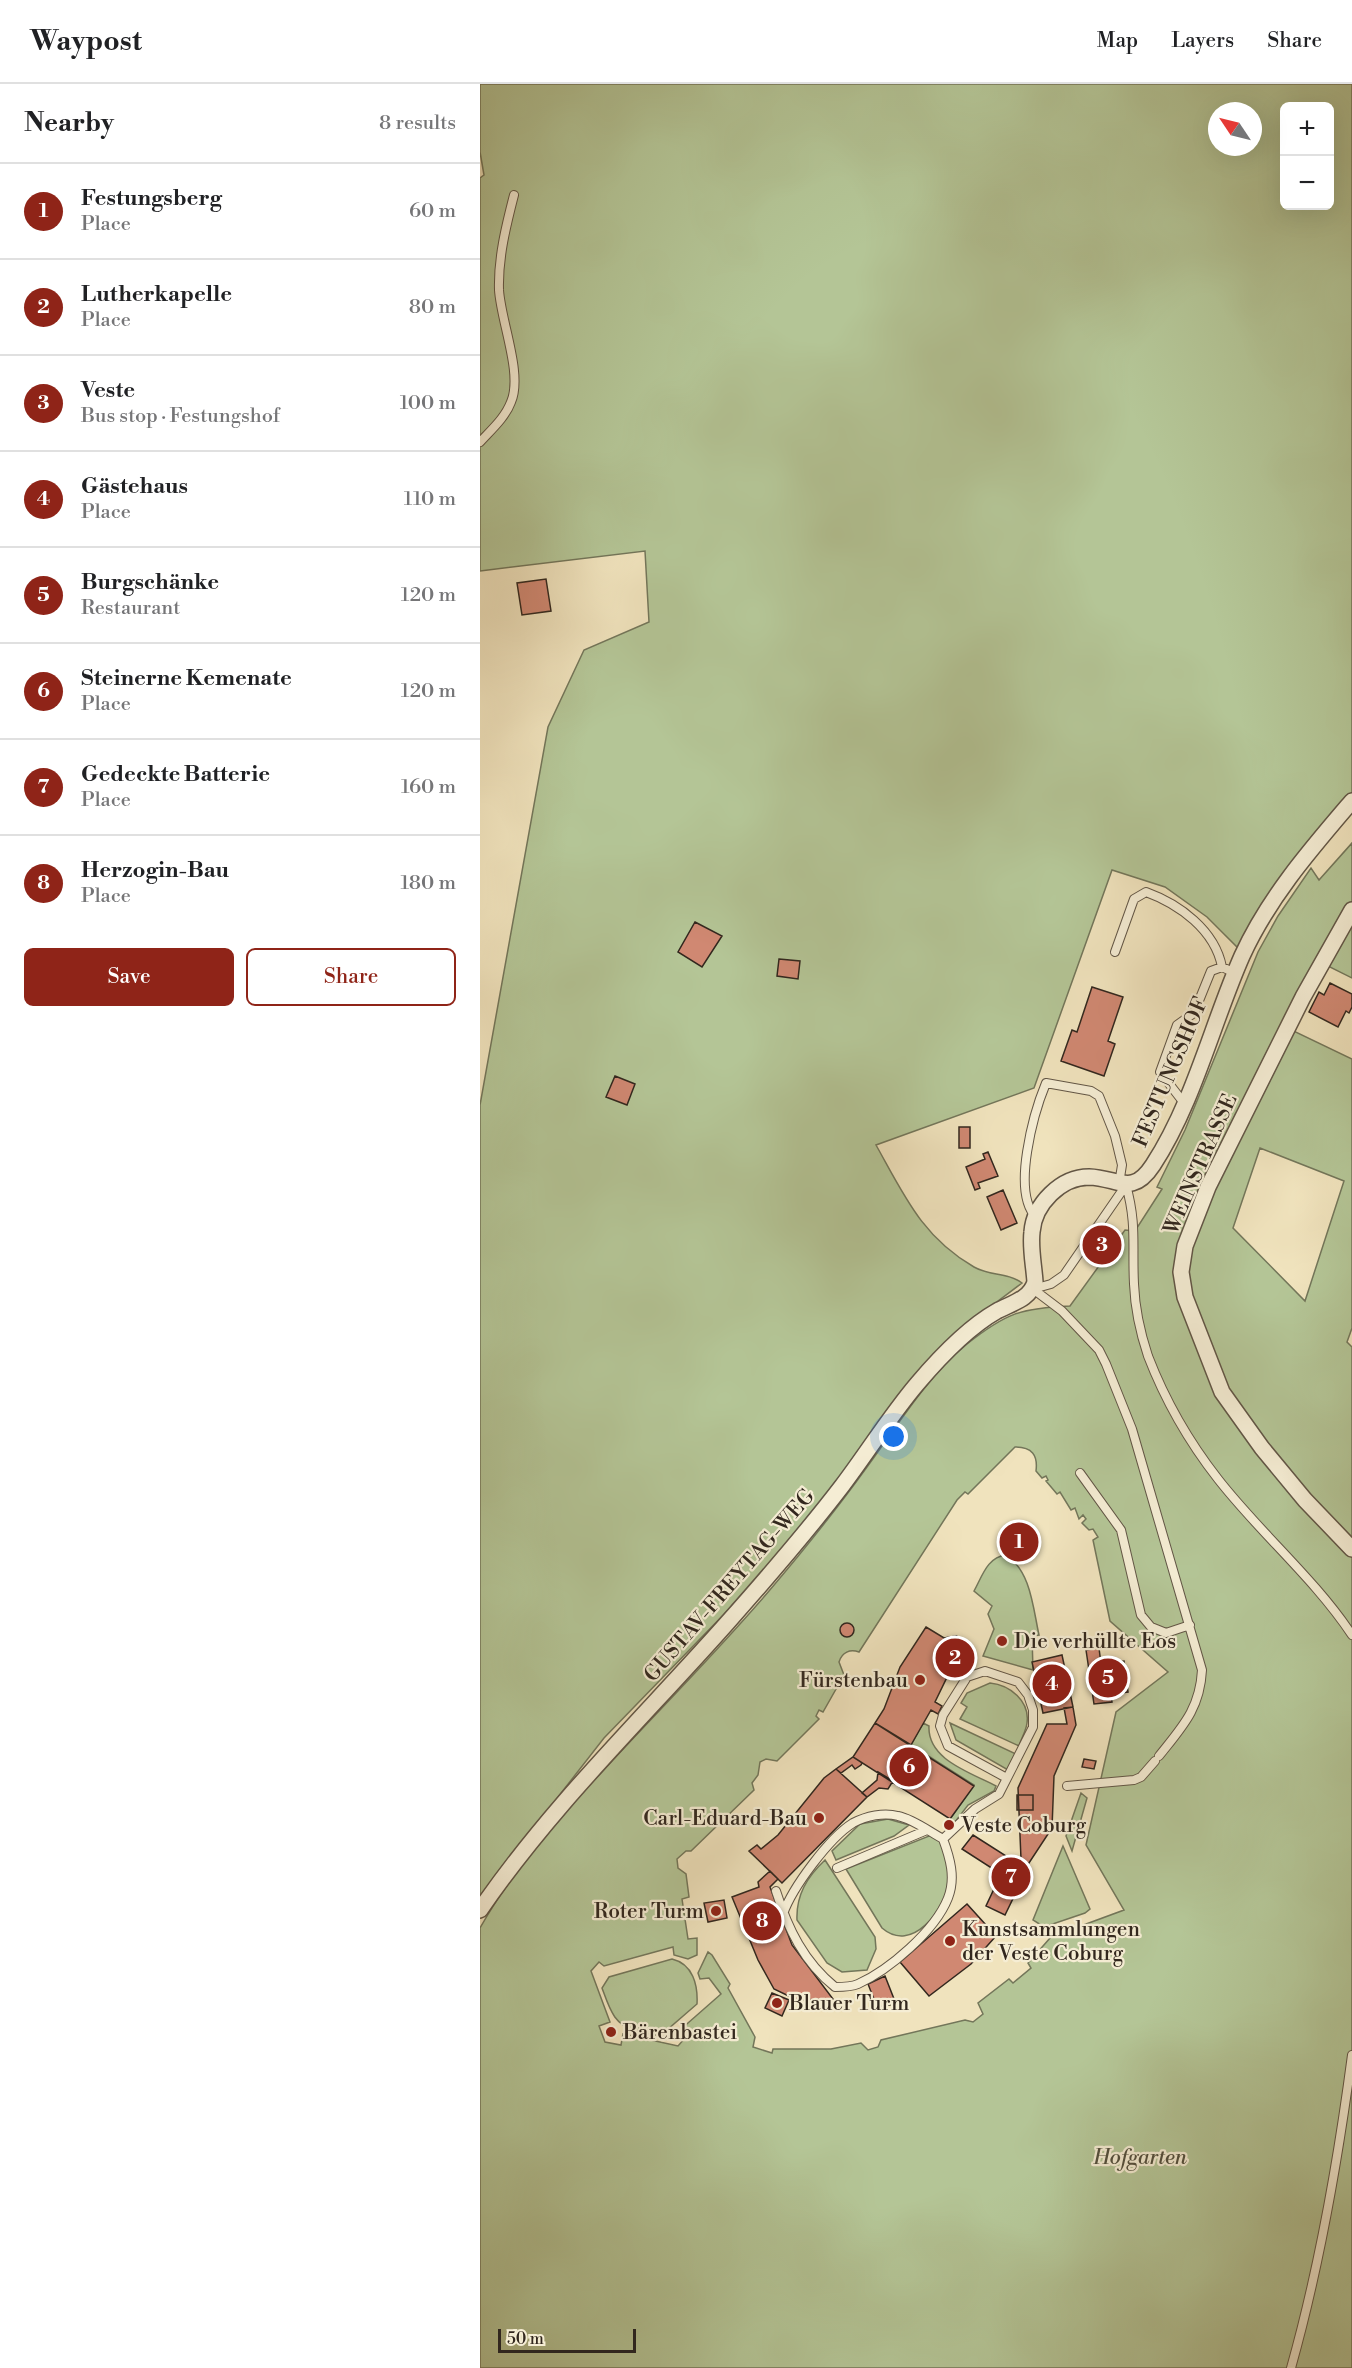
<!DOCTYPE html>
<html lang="en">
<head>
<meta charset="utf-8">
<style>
	body { margin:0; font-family:"Libre Bodoni",serif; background:#f6f6f6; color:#202124 }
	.controls { position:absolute; right:18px; top:18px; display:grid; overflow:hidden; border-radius:9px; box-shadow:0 6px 24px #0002 }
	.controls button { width:54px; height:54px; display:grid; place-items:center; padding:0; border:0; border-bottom:2px solid #e0e0e0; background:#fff; color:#202124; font:30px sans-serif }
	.compass { position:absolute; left:728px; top:18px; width:54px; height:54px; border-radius:50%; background:#fff; box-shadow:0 6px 24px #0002; rotate:305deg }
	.scale { position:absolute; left:18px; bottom:15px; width:138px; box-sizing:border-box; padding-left:6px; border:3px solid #32271e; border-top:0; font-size:16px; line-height:21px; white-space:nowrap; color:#32271e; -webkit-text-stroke:4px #f5edd4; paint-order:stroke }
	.you { position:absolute; left:414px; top:1353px; width:21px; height:21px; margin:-15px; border:4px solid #fff; border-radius:50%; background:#1a73e8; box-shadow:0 0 0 9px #1a73e833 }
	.badge { display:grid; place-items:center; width:39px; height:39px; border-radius:50%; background:#8f2418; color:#fff; font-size:20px; font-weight:700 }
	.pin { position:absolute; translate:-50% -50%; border:3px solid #fff; box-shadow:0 2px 6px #0006 }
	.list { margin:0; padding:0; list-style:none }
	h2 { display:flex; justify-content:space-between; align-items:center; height:78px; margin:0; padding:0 24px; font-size:26px }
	h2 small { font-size:20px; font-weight:400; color:#757577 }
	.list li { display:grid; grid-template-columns:39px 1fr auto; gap:18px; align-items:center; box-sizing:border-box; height:96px; padding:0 24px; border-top:2px solid #e0e0e0 }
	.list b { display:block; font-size:22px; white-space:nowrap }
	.list p { margin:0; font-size:20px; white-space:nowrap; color:#757577 }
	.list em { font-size:20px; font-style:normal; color:#757577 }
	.actions { display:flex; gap:12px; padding:18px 24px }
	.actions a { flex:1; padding:14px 0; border:2px solid #8f2418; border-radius:9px; text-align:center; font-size:21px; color:#8f2418 }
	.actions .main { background:#8f2418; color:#fff }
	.map { position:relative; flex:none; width:872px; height:2284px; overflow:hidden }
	header { display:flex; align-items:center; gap:36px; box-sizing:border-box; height:84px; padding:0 30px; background:#fff; border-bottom:2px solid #e0e0e0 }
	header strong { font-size:28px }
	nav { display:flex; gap:33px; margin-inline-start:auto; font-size:21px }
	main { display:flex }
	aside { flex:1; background:#fff }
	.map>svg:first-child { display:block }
</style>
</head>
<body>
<header>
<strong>Waypost</strong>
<nav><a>Map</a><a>Layers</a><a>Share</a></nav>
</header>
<main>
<aside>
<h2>Nearby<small>8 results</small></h2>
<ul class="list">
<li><span class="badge">1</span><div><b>Festungsberg</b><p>Place</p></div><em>60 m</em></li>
<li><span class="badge">2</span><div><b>Lutherkapelle</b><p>Place</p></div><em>80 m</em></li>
<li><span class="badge">3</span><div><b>Veste</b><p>Bus stop · Festungshof</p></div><em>100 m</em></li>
<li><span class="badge">4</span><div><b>Gästehaus</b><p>Place</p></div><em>110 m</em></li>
<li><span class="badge">5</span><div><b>Burgschänke</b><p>Restaurant</p></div><em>120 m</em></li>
<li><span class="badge">6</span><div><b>Steinerne Kemenate</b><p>Place</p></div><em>120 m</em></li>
<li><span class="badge">7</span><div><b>Gedeckte Batterie</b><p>Place</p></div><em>160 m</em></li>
<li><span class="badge">8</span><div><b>Herzogin-Bau</b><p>Place</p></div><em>180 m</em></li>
</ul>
<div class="actions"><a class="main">Save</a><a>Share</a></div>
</aside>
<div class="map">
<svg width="872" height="2284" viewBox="0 0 872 2284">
	<rect width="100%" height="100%" fill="#f0e3bd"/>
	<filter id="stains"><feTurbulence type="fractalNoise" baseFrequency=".00333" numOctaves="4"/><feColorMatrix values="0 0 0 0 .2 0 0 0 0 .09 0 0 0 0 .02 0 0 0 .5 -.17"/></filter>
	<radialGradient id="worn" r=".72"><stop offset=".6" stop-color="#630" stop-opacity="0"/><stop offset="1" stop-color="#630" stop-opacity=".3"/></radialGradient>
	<!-- green -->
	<path fill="#b4c596" stroke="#73765a" stroke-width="1.5" fill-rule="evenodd" d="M0 0H872V717L763 869 727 833 685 803 632 786 554 1004 396 1061C424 1111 442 1153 494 1183 509 1192 527 1188 542 1199L473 1251 321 1444 251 1523 124 1654 0 1813V1021L68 643 104 566 169 538 165 467 0 487V94L4 91 0 68ZM804 22H850V122H804ZM737 27H773V63H737Z
		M872 759V894L838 877 803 942 872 975V1244L867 1258 872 1263V2284H0V1844C28 1794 66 1750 104 1707 165 1640 230 1576 289 1507 323 1467 356 1426 387 1383 418 1341 446 1294 487 1260 526 1229 541 1224 590 1222L645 1146 655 1147 682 1105 677 1103 705 1046 778 868 798 832 831 784 839 796ZM780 1064 864 1097 825 1217 753 1144ZM535 1363C552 1363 558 1371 556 1387L562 1394 566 1392 568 1396 566 1397 577 1410 580 1408 591 1426 595 1424 599 1435 603 1431 606 1435 602 1439 609 1446 613 1445 618 1453 613 1456 630 1537 688 1588 636 1628 606 1761 644 1826 571 1853 548 1879 551 1884 533 1899 529 1895 498 1919 503 1930 493 1938 485 1936 401 1956 398 1963 388 1966 381 1959 351 1965H293L292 1969 273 1963 275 1953 248 1904 250 1900 232 1871 228 1868 218 1889 220 1895 229 1894 241 1910 200 1946 206 1953 198 1962 143 1950 141 1961 125 1958 119 1942 130 1938 111 1887 119 1878 124 1882 193 1863 194 1871 208 1875 217 1871V1854L208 1855 202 1815 209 1813 206 1790 198 1784 197 1775 206 1767H211L274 1706 272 1699 278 1691 280 1678 286 1675 297 1677 339 1635 336 1632 339 1626 343 1628 364 1591 359 1578C362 1568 370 1565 379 1568L477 1416 485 1408 488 1410Z
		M526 1471C551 1487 553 1524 559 1551L552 1552 553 1586 503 1572 514 1545 508 1530 512 1522 494 1507C502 1493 507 1473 526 1471Z
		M510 1599C530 1601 550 1617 547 1639 546 1647 541 1655 539 1662L480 1635 487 1623 481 1619 487 1609Z
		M443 1639 449 1642C447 1676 492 1689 516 1702L514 1707 488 1721 475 1738 470 1735 494 1701 431 1661Z
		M470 1639 536 1670 528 1686 476 1656Z
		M601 1709 607 1714 592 1767 586 1752Z
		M408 1735 429 1741 414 1752 356 1776 352 1767 380 1740Z
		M454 1750 463 1755C465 1768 471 1785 469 1797 465 1826 432 1870 402 1844L366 1785Z
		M583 1762 610 1825 605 1829 564 1843 553 1836Z
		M345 1776 395 1853 396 1865 387 1886 362 1888 347 1879 317 1836C316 1811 327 1793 345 1776Z
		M192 1875C213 1880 218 1901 217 1920L180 1952 165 1949 164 1941H161L157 1948C134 1941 130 1926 122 1904L129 1893Z"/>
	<!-- building -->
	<path fill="#d08872" stroke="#32271e" stroke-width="1.5" d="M66 495 71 527 42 531 37 499Z
		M215 838 242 852 222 883 198 868Z
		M299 875 320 877 318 895 297 892Z
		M850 899 872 910V923L869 929 866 927 858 943 829 928 839 908 844 911Z
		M612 903 643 913 628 957 635 960 624 992 581 977 592 946 597 948Z
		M135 992 155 1000 147 1021 126 1013Z
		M479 1043H490V1064H479Z
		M508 1068 518 1092 498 1099 500 1104 495 1106 486 1083 505 1075 503 1070Z
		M523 1106 537 1139 521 1146 507 1113Z
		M360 1546a7 7 0 1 1 14 0a7 7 0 1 1-14 0Z
		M446 1543 464 1554 476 1552 460 1579 471 1585 455 1618 462 1622 458 1630 451 1626 431 1661 395 1639 404 1625 420 1583Z
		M476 1552 492 1561 479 1590 460 1579Z
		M619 1564 621 1580 644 1577 648 1608 631 1610 632 1618 614 1620 606 1566Z
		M582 1571 593 1623 563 1629 552 1578Z
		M593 1623 596 1641 574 1692 572 1744 547 1782 541 1775 538 1704 567 1640H587L584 1624Z
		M395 1639 494 1702 470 1735 373 1673Z
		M373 1673 382 1679 381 1681 375 1685 372 1681 361 1689 356 1685Z
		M604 1675 616 1677 614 1685 602 1683Z
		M356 1685 387 1713 302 1799 269 1767 277 1761 281 1765 298 1751 344 1694Z
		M398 1688 413 1697 408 1705 399 1704 387 1713 382 1709 397 1696Z
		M537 1711H553V1726H537Z
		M493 1751 545 1784 542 1796 525 1831 506 1822 521 1790 482 1765Z
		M290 1787 298 1795 290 1803 312 1861 353 1915 317 1916 294 1905 278 1876 252 1813 279 1803 278 1798Z
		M244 1816 247 1834 228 1838 224 1819Z
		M487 1820 516 1852 491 1880 449 1912 420 1878Z
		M405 1892 416 1920 397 1923 388 1900Z
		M292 1909 309 1916 302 1932 285 1924Z"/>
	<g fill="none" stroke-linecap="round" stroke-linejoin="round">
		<defs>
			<path id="service" d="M0 358C11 346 25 334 31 318 43 290 21 238 19 206 18 174 26 142 34 111
				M635 868 654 815 666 808C699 820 735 846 742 883
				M704 1019 680 988 697 941 714 929 731 887 742 883 755 889
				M646 1101C657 1140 652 1162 654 1200 655 1225 660 1248 668 1272 685 1316 709 1358 738 1395 780 1449 834 1494 872 1551
				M556 1133C531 1108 554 1028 566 999L611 1007 619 1012 635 1052 642 1081 639 1100
				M553 1205 582 1227 619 1266 626 1280 652 1345 722 1586C720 1625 702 1643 679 1672
				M553 1205 571 1200 584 1191 646 1101
				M600 1389 641 1446 661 1531 671 1543 686 1549 710 1541
				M587 1702 654 1696 661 1693 675 1677
				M463 1755 495 1725 519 1710 553 1643V1626L548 1611 538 1598 505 1587 487 1593 463 1631 460 1642 468 1662 523 1692
				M357 1784 447 1746
				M296 1807C308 1845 324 1878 355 1903 362 1903 371 1903 378 1900 409 1886 455 1847 468 1814 476 1794 470 1774 463 1755 450 1748 433 1735 418 1732 404 1728 386 1732 373 1739 349 1754 312 1804 303 1830
				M811 2284C840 2181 858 2077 872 1971"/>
			<path id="minor" d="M872 826 823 913 728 1103 705 1162 701 1188 705 1213 742 1308 782 1364 825 1416 872 1465
				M0 1826C72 1721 164 1633 248 1538 287 1494 326 1449 362 1402 387 1369 410 1332 437 1300 459 1274 487 1244 517 1227 532 1219 550 1215 555 1198 554 1182 550 1164 552 1148 554 1120 581 1093 609 1093 639 1094 652 1113 673 1081 714 1018 732 940 762 872 789 813 831 765 872 717"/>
		</defs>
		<!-- service casing -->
		<use href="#service" stroke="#625646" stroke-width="10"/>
		<!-- minor casing -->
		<use href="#minor" stroke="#625646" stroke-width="18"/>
		<!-- service -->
		<use href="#service" stroke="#f5edd4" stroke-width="8"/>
		<!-- minor -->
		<use href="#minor" stroke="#f5edd4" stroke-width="15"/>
	</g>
	<!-- markers -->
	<g fill="#8f2418" stroke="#f5edd4" stroke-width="2">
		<circle cx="522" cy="1557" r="6"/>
		<circle cx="440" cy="1596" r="6"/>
		<circle cx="339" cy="1734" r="6"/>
		<circle cx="469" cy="1741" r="6"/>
		<circle cx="236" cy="1827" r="6"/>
		<circle cx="470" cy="1857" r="6"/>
		<circle cx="297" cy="1919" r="6"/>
		<circle cx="131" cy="1948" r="6"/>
	</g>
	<g text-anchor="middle" stroke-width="4.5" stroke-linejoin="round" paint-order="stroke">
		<!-- street labels -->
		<g font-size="21" fill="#32271e" stroke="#f5edd4">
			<text transform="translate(690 988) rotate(-67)" y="7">FESTUNGSHOF</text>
			<text transform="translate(720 1080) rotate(-66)" y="7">WEINSTRASSE</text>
			<text transform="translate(249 1501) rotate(-49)" y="7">GUSTAV-FREYTAG-WEG</text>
		</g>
		<!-- poi labels -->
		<g font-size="21" fill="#32271e" stroke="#f5edd4" text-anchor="start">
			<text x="534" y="1564">Die verhüllte Eos</text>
			<text x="428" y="1603" text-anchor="end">Fürstenbau</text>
			<text x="327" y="1741" text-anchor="end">Carl-Eduard-Bau</text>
			<text x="481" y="1748">Veste Coburg</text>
			<text x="224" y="1834" text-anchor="end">Roter Turm</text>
			<text x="482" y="1852">Kunstsammlungen<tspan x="482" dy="24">der Veste Coburg</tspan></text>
			<text x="309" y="1926">Blauer Turm</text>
			<text x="143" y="1955">Bärenbastei</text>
		</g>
		<!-- park labels -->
		<g font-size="21" font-style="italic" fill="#524e3c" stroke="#f5edd4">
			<text x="660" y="2080">Hofgarten</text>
		</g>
	</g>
	<rect width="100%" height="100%" filter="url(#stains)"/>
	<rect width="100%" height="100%" fill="url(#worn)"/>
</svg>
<div class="controls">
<button>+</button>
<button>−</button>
</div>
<svg class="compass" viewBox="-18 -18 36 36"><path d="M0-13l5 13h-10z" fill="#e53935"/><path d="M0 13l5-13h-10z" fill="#757577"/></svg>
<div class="scale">50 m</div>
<div class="you"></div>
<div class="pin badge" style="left:539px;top:1458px">1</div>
<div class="pin badge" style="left:475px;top:1574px">2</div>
<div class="pin badge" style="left:622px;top:1161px">3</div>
<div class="pin badge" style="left:572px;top:1600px">4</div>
<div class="pin badge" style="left:628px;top:1594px">5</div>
<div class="pin badge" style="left:429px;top:1683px">6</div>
<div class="pin badge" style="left:531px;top:1793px">7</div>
<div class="pin badge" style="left:282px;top:1837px">8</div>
</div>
</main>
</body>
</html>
